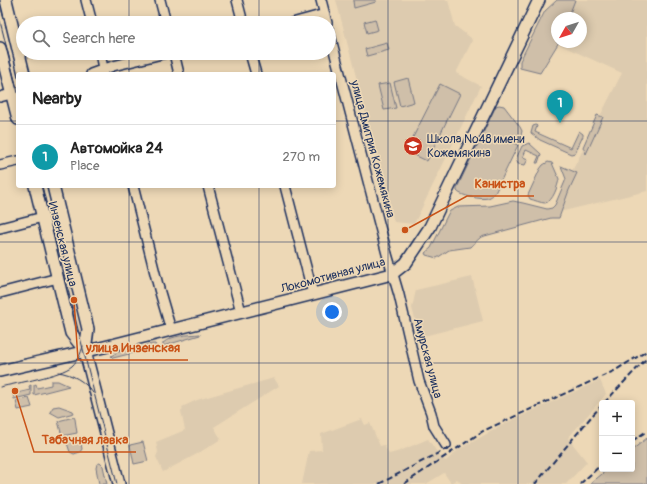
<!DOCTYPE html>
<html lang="en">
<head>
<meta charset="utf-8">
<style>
	body { margin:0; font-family:Pangolin,sans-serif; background:#f6f6f6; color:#222 }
	.controls { position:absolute; right:12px; bottom:12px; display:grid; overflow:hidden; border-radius:4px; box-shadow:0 2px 10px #0003 }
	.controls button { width:36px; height:36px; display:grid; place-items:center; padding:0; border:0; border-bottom:1px solid #e0e0e0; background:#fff; color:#222; font:20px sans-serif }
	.compass { position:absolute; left:551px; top:12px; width:36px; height:36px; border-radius:50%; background:#fff; box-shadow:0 2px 10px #0003; rotate:231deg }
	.you { position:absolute; left:332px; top:312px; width:14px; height:14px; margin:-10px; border:3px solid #fff; border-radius:50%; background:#1a73e8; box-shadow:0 0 0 6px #1a73e833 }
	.badge { display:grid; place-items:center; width:26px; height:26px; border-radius:50%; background:#c8321e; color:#fff; font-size:13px; font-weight:700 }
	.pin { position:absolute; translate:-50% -33px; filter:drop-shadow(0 1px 2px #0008) }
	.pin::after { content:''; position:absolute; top:21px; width:14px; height:12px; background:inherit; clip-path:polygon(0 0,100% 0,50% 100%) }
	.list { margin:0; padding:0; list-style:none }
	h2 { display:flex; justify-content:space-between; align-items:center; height:52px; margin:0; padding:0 16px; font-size:17px }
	h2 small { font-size:13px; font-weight:400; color:#767676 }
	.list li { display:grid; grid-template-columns:26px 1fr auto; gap:12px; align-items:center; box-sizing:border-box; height:64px; padding:0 16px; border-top:1px solid #e0e0e0 }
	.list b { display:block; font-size:15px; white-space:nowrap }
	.list p { margin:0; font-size:13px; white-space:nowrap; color:#767676 }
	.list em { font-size:13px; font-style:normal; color:#767676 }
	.icon { flex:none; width:22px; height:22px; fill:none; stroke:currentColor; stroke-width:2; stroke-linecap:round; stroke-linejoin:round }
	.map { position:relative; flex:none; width:647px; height:484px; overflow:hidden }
	.search { position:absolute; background:#fff; box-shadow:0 2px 10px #0003; left:16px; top:16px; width:320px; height:44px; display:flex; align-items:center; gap:10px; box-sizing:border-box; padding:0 14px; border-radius:22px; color:#767676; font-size:15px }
	.panel { position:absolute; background:#fff; box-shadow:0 2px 10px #0003; left:16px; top:72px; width:320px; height:116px; border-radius:4px }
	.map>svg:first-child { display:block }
</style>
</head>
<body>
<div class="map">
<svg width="647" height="484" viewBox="0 0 647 484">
	<rect width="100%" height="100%" fill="#edd8b6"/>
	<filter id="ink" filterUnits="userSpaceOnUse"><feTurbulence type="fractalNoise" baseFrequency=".025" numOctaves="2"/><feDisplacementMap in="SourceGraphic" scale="8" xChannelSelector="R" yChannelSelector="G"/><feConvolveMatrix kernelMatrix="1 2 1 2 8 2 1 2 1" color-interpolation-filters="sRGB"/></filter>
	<g filter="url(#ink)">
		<!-- built -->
		<path fill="#ddcbaf" d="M336 0H448L455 26 471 38 472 41 456 73 481 86 414 224 394 222Z
			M574 0H647V191L555 213 568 179 622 73 558 44V42H581V18H567Z
			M472 277 483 321 420 337 412 308 416 290Z
			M274 378 279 386 214 427 221 439 197 454 163 472 156 457 158 452 156 442 185 430 181 411 183 410 182 407 197 400Z
			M600 380 606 394 568 438 587 462 566 484H462L457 479 451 483 444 473 426 484H302L309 451 322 450 321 434 362 419 365 425 370 423 380 446 384 445 389 454 400 451 428 439 441 458 446 461 458 450 508 422Z"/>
		<!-- green -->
		<path fill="#cfbfa9" stroke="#757784" d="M355 0H376V2L354 8 353 1Z
			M557 0H575L568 18H557V42H559L540 73 520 68V61L545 11Z
			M375 19 378 30 367 33 364 22Z
			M387 43 389 50 367 56 365 49Z
			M408 78 414 102 400 106 394 82Z
			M390 83 396 108 384 110 378 85Z
			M440 84 460 94 427 161 406 151Z
			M499 105 504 106 520 127 522 131 520 139 517 138 515 144 518 145 495 193C493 195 491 197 488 198 482 200 460 196 457 191V188L496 106Z
			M597 115 603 117 586 154 583 147Z
			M536 125 537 126 535 132 571 148 579 131 583 134V136L575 153 571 154 540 140 531 133 533 126Z
			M529 143 541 154 538 163H536L539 156 526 150 523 157 528 159 525 165 518 164 516 159 522 146Z
			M548 162 552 163 559 179C558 185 553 202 545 203 541 203 534 200 530 199L528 195 540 169 543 165Z
			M561 166 577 173 569 190 559 218H551L481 237 470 247 449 250 437 258 426 255 425 253 431 248 448 214 450 211 458 207 490 206 513 201 523 203 547 209 552 208 555 205 566 179Z
			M200 334V335L163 346V343C172 335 188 335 200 334Z
			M152 344H155L157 347 113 358 111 356 118 352Z
			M51 381H58L69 386 34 395V385L36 384 37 388 51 385Z
			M31 385V395L14 399 13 394 30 390 29 386Z
			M29 398 32 407 18 410 16 401Z
			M59 406 73 411 74 413 59 417 50 412 53 407Z
			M74 417 75 419 77 433 62 436 58 421Z
			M77 437 80 438 82 449 80 452 74 454 70 452 66 440Z
			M647 438V484H590L608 469H632V450Z
			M143 442 148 461 134 464 130 445Z
			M100 463 103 466 107 484H99L96 468 97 464Z"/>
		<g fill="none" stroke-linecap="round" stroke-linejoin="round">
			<defs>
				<path id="minor" d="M86 0 92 23
					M160 0 166 23
					M237 0 243 23
					M321 0 327 23
					M292 23 325 14
					M329 31 387 254 399 295 419 381 431 413 434 426 446 445
					M100 53 104 74
					M174 53 179 74
					M250 53 256 74
					M91 74 113 66 166 53
					M0 97 18 92
					M0 165 18 161
					M133 186 159 289 171 330
					M208 186 241 312
					M285 186 313 294
					M0 228 43 217
					M0 293 58 278"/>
				<path id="major" d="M6 0 24 74
					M0 48 18 119
					M35 186 71 333 85 351
					M53 186 88 329 85 351 119 484
					M0 371 104 347 392 274 406 263 430 227 539 0"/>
			</defs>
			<!-- minor casing -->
			<use href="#minor" stroke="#1b2f5e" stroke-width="12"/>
			<!-- major casing -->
			<use href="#major" stroke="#1b2f5e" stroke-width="14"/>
			<!-- minor -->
			<use href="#minor" stroke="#edd8b6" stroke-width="9"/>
			<!-- major -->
			<use href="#major" stroke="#edd8b6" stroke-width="11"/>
			<!-- tram -->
			<path stroke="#1b2f5e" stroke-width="1" d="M0 4 6 27
				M0 21 18 93
				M42 186 117 484
				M58 372C72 374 85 381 93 393
				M0 387C17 383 60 376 72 366 78 360 81 354 83 346"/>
			<!-- rail -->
			<path stroke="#1b2f5e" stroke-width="2" stroke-dasharray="6 3" stroke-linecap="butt" d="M604 403 647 358
				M632 441 647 431
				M379 484 450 447
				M404 484 483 431 614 371 647 351
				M535 484 591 417 602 405
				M580 484 602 464"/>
		</g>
	</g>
	<!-- grid -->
	<path fill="none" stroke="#1b2f5e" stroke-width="1" stroke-opacity="0.55" d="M129 0V23M259 0V23M388 0V484M518 0V484M129 53V74M259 53V74M0 121H18M334 121H647M129 186V484M259 186V484M0 242H647M0 363H647"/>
	<!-- icons -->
	<defs>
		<symbol id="school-disc" viewBox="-11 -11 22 22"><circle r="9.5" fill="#c8321e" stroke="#edd8b6"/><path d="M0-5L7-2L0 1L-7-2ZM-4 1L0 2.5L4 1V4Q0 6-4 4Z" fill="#fff"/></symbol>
	</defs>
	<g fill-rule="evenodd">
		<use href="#school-disc" x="402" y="135" width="22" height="22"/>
	</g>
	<g text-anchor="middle" stroke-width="3" stroke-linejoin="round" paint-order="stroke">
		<!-- poi labels -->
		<g font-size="12" fill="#1b2f5e" stroke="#edd8b6" text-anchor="start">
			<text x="427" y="143">Школа №48 имени<tspan x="427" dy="14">Кожемякина</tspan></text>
		</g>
		<!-- street labels -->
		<g font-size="12" fill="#1b2f5e" stroke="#edd8b6">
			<text transform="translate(373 149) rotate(75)" y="4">улица Дмитрия Кожемякина</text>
			<text transform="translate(63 244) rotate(76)" y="4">Инзенская улица</text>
			<text transform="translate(333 275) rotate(-15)" y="4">Локомотивная улица</text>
			<text transform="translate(428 358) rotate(75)" y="4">Амурская улица</text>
		</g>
	</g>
	<!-- callouts -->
	<path fill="none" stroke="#c95318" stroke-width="1.5" d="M405 230L467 196H534M74 300L78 360H188M15 391L34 452H136"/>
	<g fill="#c95318" stroke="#edd8b6" stroke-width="1.5">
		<circle cx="405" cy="230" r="4"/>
		<circle cx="74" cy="300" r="4"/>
		<circle cx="15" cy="391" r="4"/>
	</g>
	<g font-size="13" text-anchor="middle" font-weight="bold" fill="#c95318" stroke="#edd8b6" stroke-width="3" stroke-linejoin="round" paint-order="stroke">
		<text x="500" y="188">Канистра</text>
		<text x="133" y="352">улица Инзенская</text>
		<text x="85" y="444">Табачная лавка</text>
	</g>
</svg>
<div class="controls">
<button>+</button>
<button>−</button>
</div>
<svg class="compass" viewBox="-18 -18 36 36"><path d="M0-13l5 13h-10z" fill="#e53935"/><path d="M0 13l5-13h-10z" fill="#767676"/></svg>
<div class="you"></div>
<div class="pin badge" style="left:560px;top:123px;background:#0f9aa8">1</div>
<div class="search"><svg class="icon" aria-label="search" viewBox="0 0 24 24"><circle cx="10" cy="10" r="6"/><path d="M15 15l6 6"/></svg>Search here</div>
<section class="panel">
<h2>Nearby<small></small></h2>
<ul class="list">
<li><span class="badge" style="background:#0f9aa8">1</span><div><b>Автомойка 24</b><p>Place</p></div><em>270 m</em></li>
</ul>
</section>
</div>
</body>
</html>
